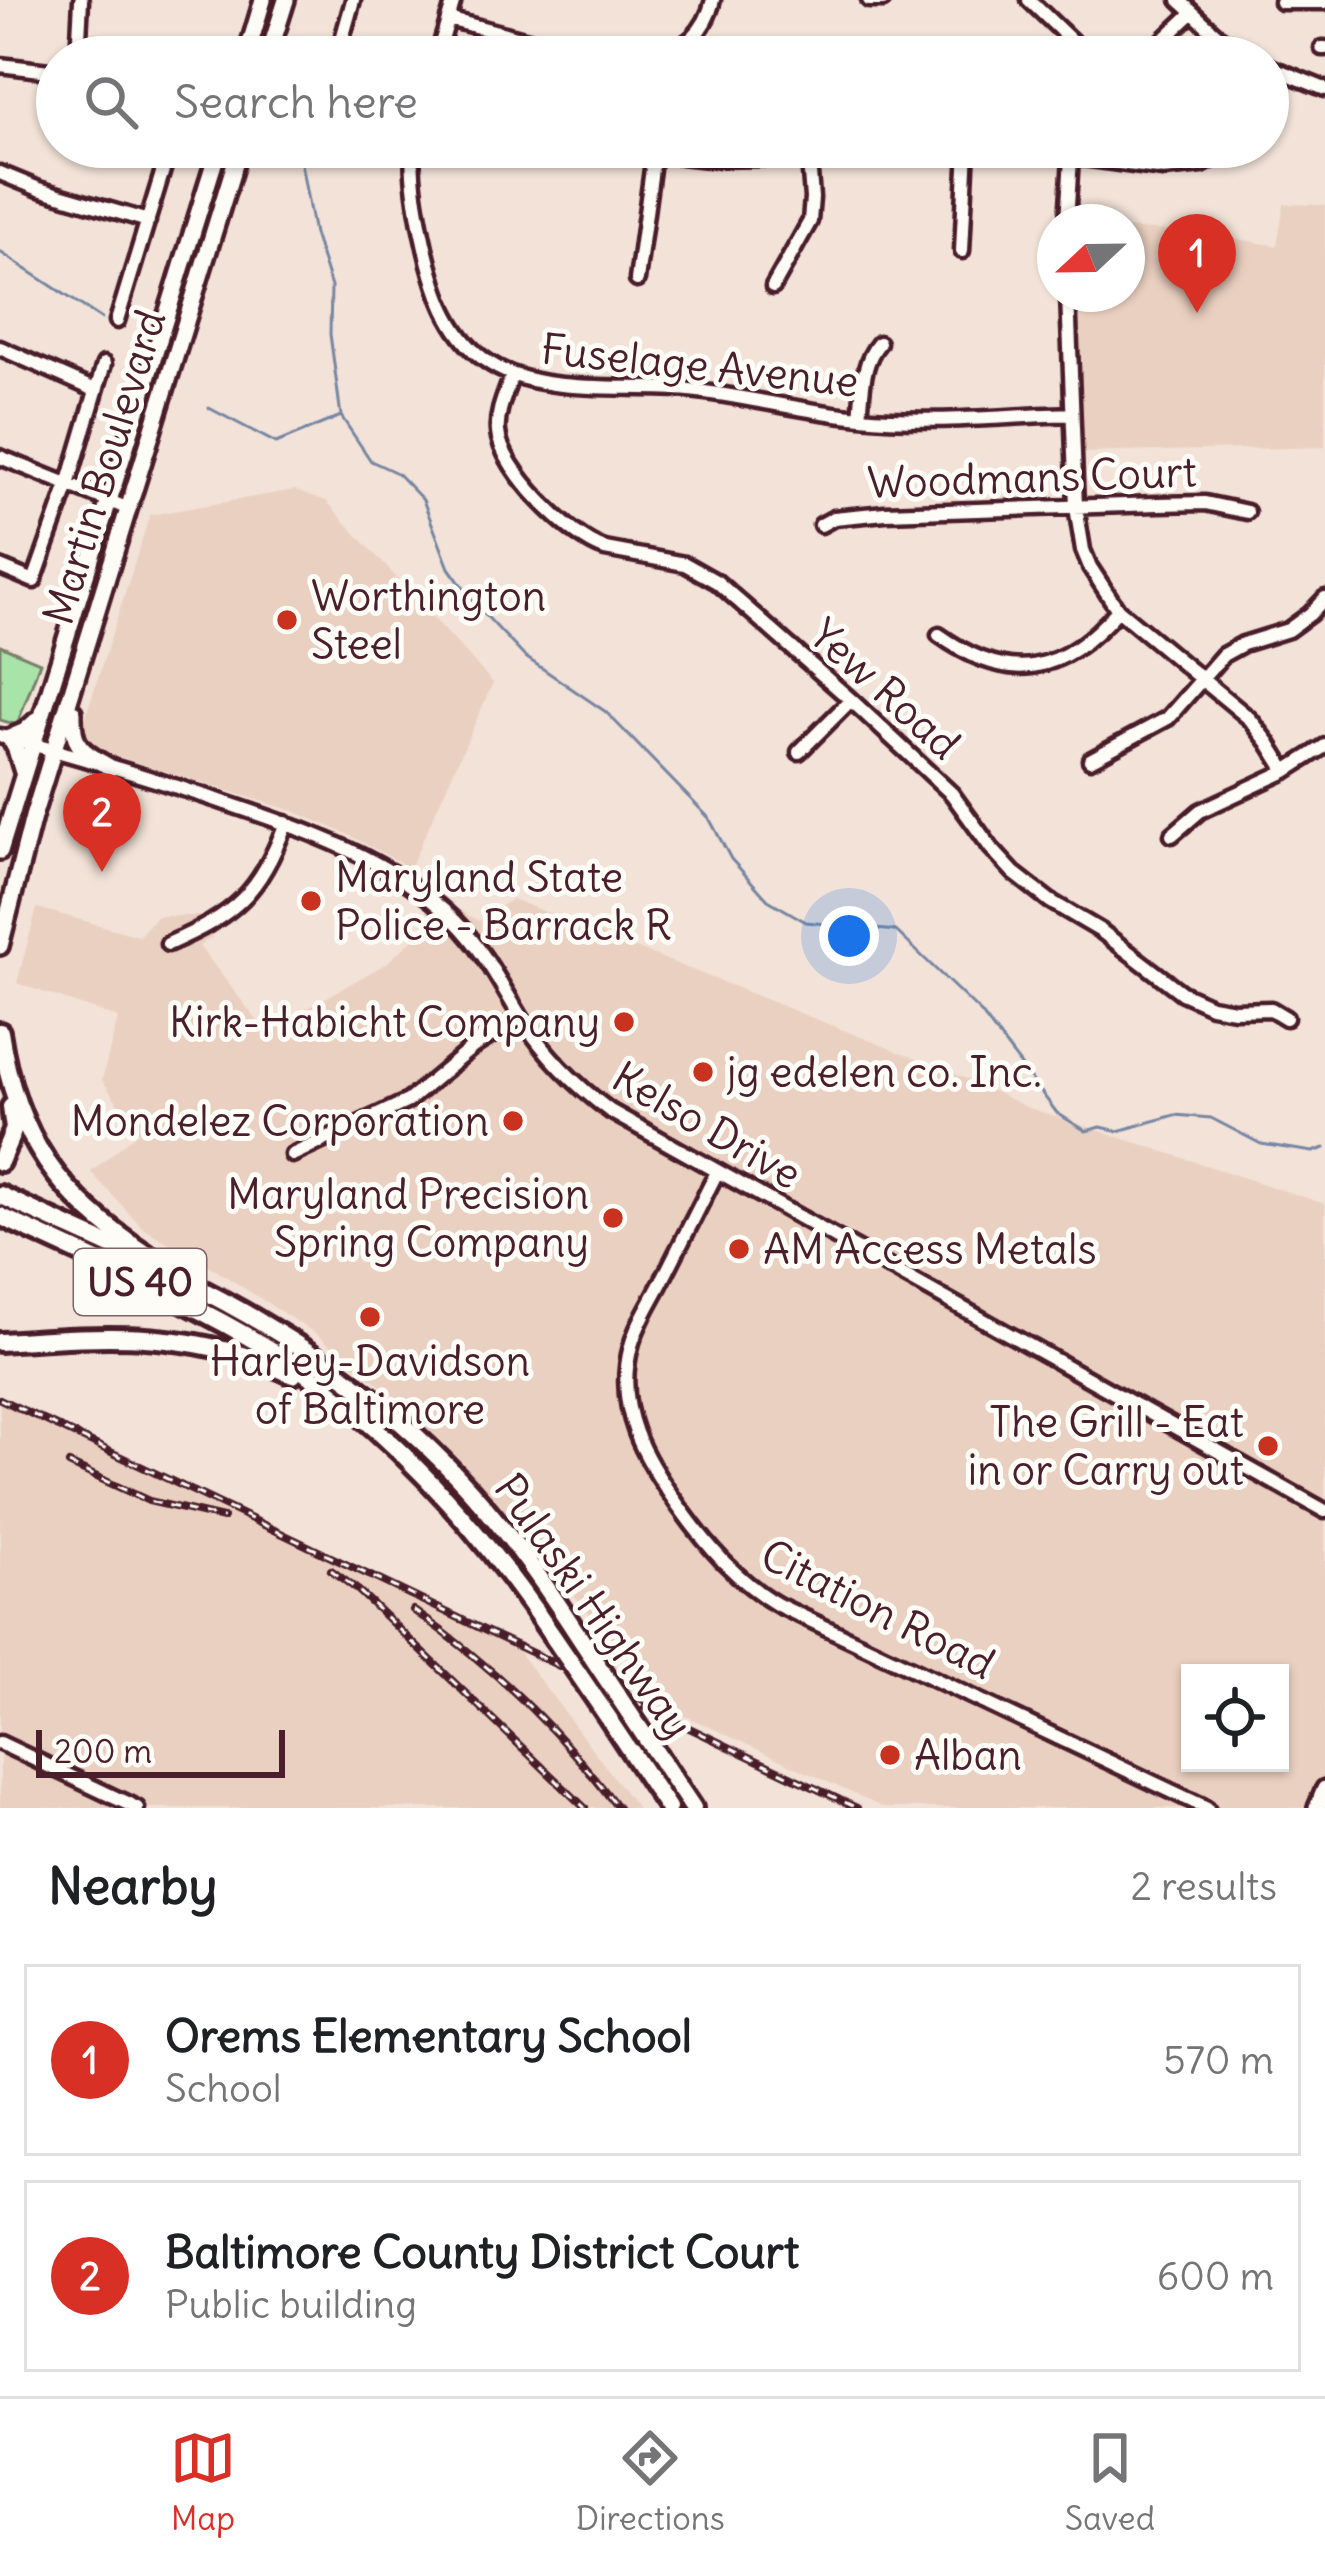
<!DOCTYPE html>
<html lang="en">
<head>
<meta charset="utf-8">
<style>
	body { margin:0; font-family:Delius,sans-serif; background:#f2f2f2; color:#202124 }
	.controls { position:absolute; right:36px; bottom:36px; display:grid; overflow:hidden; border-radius:0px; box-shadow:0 3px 9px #0004 }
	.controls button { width:108px; height:108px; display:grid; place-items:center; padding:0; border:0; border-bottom:3px solid #e0e0e0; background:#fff; color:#202124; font:60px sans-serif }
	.compass { position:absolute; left:1037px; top:204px; width:108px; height:108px; border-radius:50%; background:#fff; box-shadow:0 3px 9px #0004; rotate:248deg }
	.scale { position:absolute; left:36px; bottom:30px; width:249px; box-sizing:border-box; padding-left:12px; border:6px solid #4a1f2b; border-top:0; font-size:33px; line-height:42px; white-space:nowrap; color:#4a1f2b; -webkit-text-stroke:9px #fdfcf7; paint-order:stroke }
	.you { position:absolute; left:849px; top:936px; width:42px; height:42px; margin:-30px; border:9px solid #fff; border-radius:50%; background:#1a73e8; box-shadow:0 0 0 18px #1a73e833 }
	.badge { display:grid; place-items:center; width:78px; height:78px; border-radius:50%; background:#d93025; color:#fff; font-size:39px; font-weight:700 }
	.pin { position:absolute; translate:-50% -99px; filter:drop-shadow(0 3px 6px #0008) }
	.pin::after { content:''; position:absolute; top:63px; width:42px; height:36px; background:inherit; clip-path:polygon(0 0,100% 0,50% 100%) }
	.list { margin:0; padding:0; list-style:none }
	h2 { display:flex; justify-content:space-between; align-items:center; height:156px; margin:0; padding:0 48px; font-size:51px }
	h2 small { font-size:39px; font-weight:400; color:#757577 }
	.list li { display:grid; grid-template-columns:78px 1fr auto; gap:36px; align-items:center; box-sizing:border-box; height:192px; margin:0 24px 24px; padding:0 24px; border:3px solid #e0e0e0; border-radius:0px }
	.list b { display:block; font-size:45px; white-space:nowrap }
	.list p { margin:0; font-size:39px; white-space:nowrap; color:#757577 }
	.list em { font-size:39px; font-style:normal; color:#757577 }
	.icon { flex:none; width:66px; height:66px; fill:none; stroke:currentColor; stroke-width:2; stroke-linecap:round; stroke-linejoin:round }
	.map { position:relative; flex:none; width:1325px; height:1808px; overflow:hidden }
	.search { position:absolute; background:#fff; box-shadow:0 3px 9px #0004; left:36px; right:36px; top:36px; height:132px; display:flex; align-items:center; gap:30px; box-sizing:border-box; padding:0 42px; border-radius:66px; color:#757577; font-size:45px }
	.sheet { height:588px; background:#fff }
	nav { display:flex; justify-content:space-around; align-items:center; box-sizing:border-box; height:168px; border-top:3px solid #e0e0e0; background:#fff; font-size:33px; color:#757577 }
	nav a { display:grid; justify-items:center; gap:6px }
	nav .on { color:#d93025 }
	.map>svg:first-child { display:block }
</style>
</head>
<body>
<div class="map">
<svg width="1325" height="1808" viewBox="0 0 1325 1808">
	<rect width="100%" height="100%" fill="#f2e2d7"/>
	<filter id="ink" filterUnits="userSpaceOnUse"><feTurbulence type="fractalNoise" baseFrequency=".00833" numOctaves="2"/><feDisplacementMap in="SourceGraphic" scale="24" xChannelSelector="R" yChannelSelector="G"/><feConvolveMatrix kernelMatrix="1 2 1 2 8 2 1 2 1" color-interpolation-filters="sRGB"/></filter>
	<g filter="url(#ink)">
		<!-- built -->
		<path fill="#ead0c0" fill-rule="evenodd" d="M1284 204 1325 205V447L1075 453 1068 294H1127V228L1215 235 1277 246Z
			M295 490 326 501 493 683 410 868 347 834 293 811 100 751 92 745 83 725 150 515Z
			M512 899 972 1081 1026 1107 1325 1204V1808H884L675 1711 415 1413 319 1336 208 1265 143 1228 91 1172 138 1132 102 1080 118 1018 17 983 37 908 139 936 157 916H199L212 937 199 946 266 1032 387 963 451 905 478 921ZM1190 1673H1280V1763H1190Z
			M0 1402 517 1650 637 1808H0Z"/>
		<!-- green -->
		<path fill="#a8e3a8" stroke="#79816a" stroke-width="3" d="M0 645 40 662 17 725 0 720Z"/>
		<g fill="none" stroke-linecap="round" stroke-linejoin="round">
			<!-- stream -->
			<path stroke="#7786a3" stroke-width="3" d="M298 147 314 234 331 287 330 334 341 416
				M0 252 102 319
				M209 408 276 443 341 416 371 461 397 473 423 500 449 568 475 604 524 656 606 712 709 818 731 859 768 900 806 922 896 931 981 1013 1057 1113 1086 1131 1101 1127 1118 1131 1175 1115 1211 1118 1261 1144 1313 1152 1325 1148"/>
			<defs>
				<path id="minor" d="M869 0H883
					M1029 0 1077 46 1100 57
					M1179 0 1219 37 1252 57
					M1281 2H1325
					M448 19 543 44 639 57
					M1322 48H1325
					M78 57 81 0
					M337 57 353 0
					M437 57 454 0
					M654 57C686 49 705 32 713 0
					M1136 57 1155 48 1192 13
					M0 65 57 72
					M1268 66 1325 89
					M1268 106 1280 71
					M413 147C409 187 429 281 448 316 458 335 473 353 491 364 541 396 629 384 689 390 746 396 803 412 861 417 930 424 1003 416 1072 414
					M601 147 708 159 769 158 903 147
					M1003 147 1163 169 1202 165 1236 147
					M0 173 39 189 148 221
					M1067 222 1071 157
					M962 251 967 147
					M637 280 654 154
					M773 287 810 221 812 198 808 148
					M1068 294 1076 507 1083 550 1090 567 1118 610 1250 719 1268 742 1286 771
					M117 321 170 147
					M0 348 95 390
					M512 375C506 393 496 413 498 432 501 469 570 538 605 549L685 564 717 582 851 700 952 794 991 848 1014 873 1050 901 1101 931 1182 993 1211 1006 1234 1010 1271 1009 1286 1018
					M860 417C863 392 861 364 879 343
					M0 457 129 509
					M821 525 834 518 885 513 1158 504 1205 503 1247 512
					M0 567 34 581 68 485 104 364
					M939 635C1010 686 1063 674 1118 610
					M0 736C71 754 142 775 211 798 297 827 389 856 455 921 484 950 501 985 522 1019 546 1056 575 1085 610 1111L1325 1511
					M799 752 851 700
					M1090 760 1168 718 1223 655 1243 644 1288 630 1310 614 1325 598
					M1172 835 1200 811 1286 771 1325 746
					M168 944C236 914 259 894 286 823
					M292 1155 408 1101 473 1047 521 1017
					M717 1172C699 1208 681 1244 663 1279 652 1301 637 1323 631 1346 614 1409 645 1460 680 1508 708 1547 737 1581 778 1605L1207 1808
					M0 1743 137 1808"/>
				<path id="major" d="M246 57 263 0
					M268 57 286 0
					M73 712C72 748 82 751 111 768
					M23 772 15 746 9 738 25 731 37 720
					M0 851 219 147
					M0 946 33 817 240 147
					M1317 1808 1325 1789"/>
				<path id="highway" d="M0 1032C16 1139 60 1198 149 1256
					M0 1162 14 1129 11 1107
					M0 1195C90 1238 185 1276 270 1328 361 1382 444 1453 509 1537 539 1575 566 1616 592 1657
					M0 1216C91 1259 186 1298 272 1351 387 1422 479 1527 554 1638
					M0 1342C105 1335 195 1328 293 1375
					M610 1720 668 1808
					M646 1738 693 1808"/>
			</defs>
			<!-- minor casing -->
			<use href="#minor" stroke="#4a1f2b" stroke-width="21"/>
			<!-- major casing -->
			<use href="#major" stroke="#4a1f2b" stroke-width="24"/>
			<!-- highway casing -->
			<use href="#highway" stroke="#4a1f2b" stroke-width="26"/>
			<!-- minor -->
			<use href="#minor" stroke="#fdfcf7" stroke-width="12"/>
			<!-- major -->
			<use href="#major" stroke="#fdfcf7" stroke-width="15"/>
			<!-- highway -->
			<use href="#highway" stroke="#fdfcf7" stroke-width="16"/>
			<defs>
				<path id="rail" d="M0 1399 857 1808
					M69 1464 149 1501 223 1518
					M331 1570 359 1591 585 1808
					M413 1610C491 1664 561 1732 618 1808"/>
			</defs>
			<!-- rail casing -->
			<use href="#rail" stroke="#4a1f2b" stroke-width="8"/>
			<!-- rail -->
			<use href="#rail" stroke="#fdfcf7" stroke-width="3" stroke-dasharray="9" stroke-linecap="butt"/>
			<defs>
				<path id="highway-bridge" d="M554 1638 610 1720
					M592 1657 646 1738"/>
			</defs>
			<!-- highway-bridge casing -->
			<use href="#highway-bridge" stroke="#4a1f2b" stroke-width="26" stroke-linecap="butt"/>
			<!-- highway-bridge -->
			<use href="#highway-bridge" stroke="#fdfcf7" stroke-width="16"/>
		</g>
	</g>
	<!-- markers -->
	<g fill="#c8321e" stroke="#fdfcf7" stroke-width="4.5">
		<circle cx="287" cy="620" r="12"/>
		<circle cx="311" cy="901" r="12"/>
		<circle cx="624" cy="1022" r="12"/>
		<circle cx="703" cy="1072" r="12"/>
		<circle cx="513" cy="1121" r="12"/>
		<circle cx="613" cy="1218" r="12"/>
		<circle cx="739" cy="1249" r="12"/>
		<circle cx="370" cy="1317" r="12"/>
		<circle cx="1268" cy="1446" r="12"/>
		<circle cx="890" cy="1755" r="12"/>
	</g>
	<g text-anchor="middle" stroke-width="10" stroke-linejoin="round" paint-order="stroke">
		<!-- shield labels -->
		<rect fill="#fdfcf7" stroke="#806168" stroke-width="3" x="74" y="1249" width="132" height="66" rx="9"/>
		<g font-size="39" font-weight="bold" fill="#4a1f2b">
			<text x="140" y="1296">US 40</text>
		</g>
		<!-- street labels -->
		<g font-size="42" fill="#4a1f2b" stroke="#fdfcf7">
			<text transform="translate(700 365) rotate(6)" y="15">Fuselage Avenue</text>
			<text transform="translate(104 467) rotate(-73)" y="15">Martin Boulevard</text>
			<text transform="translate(1032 477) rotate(-2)" y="15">Woodmans Court</text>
			<text transform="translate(885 689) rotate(42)" y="15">Yew Road</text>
			<text transform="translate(707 1125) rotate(30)" y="15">Kelso Drive</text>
			<text transform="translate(594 1606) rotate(55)" y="15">Pulaski Highway</text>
			<text transform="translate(878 1609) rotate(27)" y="15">Citation Road</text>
		</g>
		<!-- poi labels -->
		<g font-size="42" fill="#4a1f2b" stroke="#fdfcf7" text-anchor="start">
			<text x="311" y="611">Worthington<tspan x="311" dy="48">Steel</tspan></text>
			<text x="335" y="892">Maryland State<tspan x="335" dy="48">Police - Barrack R</tspan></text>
			<text x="600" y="1037" text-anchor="end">Kirk-Habicht Company</text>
			<text x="727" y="1087">jg edelen co. Inc.</text>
			<text x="489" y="1136" text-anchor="end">Mondelez Corporation</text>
			<text x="589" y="1209" text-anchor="end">Maryland Precision<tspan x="589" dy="48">Spring Company</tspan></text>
			<text x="763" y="1264">AM Access Metals</text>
			<text x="370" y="1376" text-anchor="middle">Harley-Davidson<tspan x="370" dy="48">of Baltimore</tspan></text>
			<text x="1244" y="1437" text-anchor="end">The Grill - Eat<tspan x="1244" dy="48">in or Carry out</tspan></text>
			<text x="914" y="1770">Alban</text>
		</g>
	</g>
</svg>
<div class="controls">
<button><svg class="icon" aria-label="locate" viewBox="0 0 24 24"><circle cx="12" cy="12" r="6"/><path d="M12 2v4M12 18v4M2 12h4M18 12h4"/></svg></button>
</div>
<svg class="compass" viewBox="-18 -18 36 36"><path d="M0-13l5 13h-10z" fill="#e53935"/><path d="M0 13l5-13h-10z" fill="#757577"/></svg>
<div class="scale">200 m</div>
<div class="you"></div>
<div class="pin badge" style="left:1197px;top:313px">1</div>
<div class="pin badge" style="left:102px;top:872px">2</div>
<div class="search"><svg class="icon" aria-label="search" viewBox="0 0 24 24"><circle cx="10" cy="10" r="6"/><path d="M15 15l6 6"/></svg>Search here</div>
</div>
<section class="sheet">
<h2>Nearby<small>2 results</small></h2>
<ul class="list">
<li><span class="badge">1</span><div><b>Orems Elementary School</b><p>School</p></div><em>570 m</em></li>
<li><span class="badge">2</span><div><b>Baltimore County District Court</b><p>Public building</p></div><em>600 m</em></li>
</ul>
</section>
<nav>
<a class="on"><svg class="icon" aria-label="map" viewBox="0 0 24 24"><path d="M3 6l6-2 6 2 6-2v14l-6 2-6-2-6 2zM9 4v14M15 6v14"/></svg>Map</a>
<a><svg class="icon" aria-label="directions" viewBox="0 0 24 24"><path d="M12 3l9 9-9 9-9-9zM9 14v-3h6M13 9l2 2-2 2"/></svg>Directions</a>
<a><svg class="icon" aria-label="saved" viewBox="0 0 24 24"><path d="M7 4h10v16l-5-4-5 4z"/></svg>Saved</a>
</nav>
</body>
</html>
